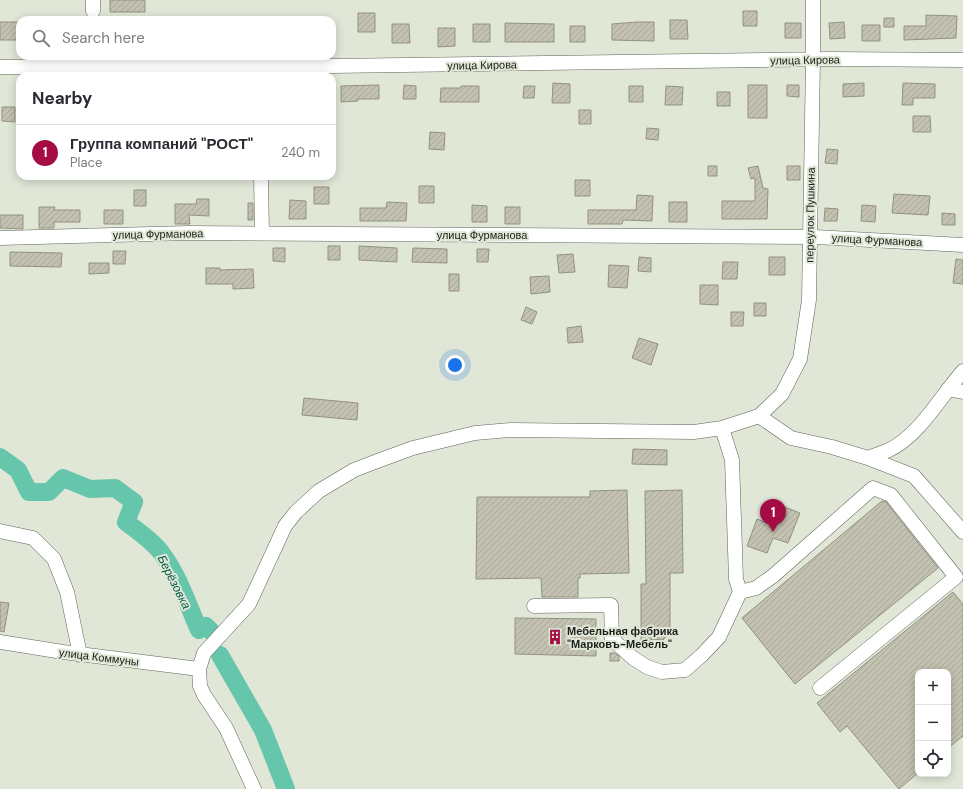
<!DOCTYPE html>
<html lang="en">
<head>
<meta charset="utf-8">
<style>
	body { margin:0; font-family:"DM Sans",sans-serif; background:#f2f2f3; color:#2b2b33 }
	.controls { position:absolute; right:12px; bottom:12px; display:grid; overflow:hidden; border-radius:8px; box-shadow:0 2px 10px #0003 }
	.controls button { width:36px; height:36px; display:grid; place-items:center; padding:0; border:0; border-bottom:1px solid #e1e1e2; background:#fff; color:#2b2b33; font:20px sans-serif }
	.you { position:absolute; left:455px; top:365px; width:14px; height:14px; margin:-10px; border:3px solid #fff; border-radius:50%; background:#1a73e8; box-shadow:0 0 0 6px #1a73e833 }
	.badge { display:grid; place-items:center; width:26px; height:26px; border-radius:50%; background:#a50c44; color:#fff; font-size:13px; font-weight:700 }
	.pin { position:absolute; translate:-50% -33px; filter:drop-shadow(0 1px 2px #0008) }
	.pin::after { content:''; position:absolute; top:21px; width:14px; height:12px; background:inherit; clip-path:polygon(0 0,100% 0,50% 100%) }
	.list { margin:0; padding:0; list-style:none }
	h2 { display:flex; justify-content:space-between; align-items:center; height:52px; margin:0; padding:0 16px; font-size:17px }
	h2 small { font-size:13px; font-weight:400; color:#7c7c81 }
	.list li { display:grid; grid-template-columns:26px 1fr auto; gap:12px; align-items:center; box-sizing:border-box; height:56px; padding:0 16px; border-top:1px solid #e1e1e2 }
	.list b { display:block; font-size:15px; white-space:nowrap }
	.list p { margin:0; font-size:13px; white-space:nowrap; color:#7c7c81 }
	.list em { font-size:13px; font-style:normal; color:#7c7c81 }
	.icon { flex:none; width:22px; height:22px; fill:none; stroke:currentColor; stroke-width:2; stroke-linecap:round; stroke-linejoin:round }
	.map { position:relative; flex:none; width:963px; height:789px; overflow:hidden }
	.search { position:absolute; background:#fff; box-shadow:0 2px 10px #0003; left:16px; top:16px; width:320px; height:44px; display:flex; align-items:center; gap:10px; box-sizing:border-box; padding:0 14px; border-radius:12px; color:#7c7c81; font-size:15px }
	.panel { position:absolute; background:#fff; box-shadow:0 2px 10px #0003; left:16px; top:72px; width:320px; height:108px; border-radius:12px }
	.map>svg:first-child { display:block }
</style>
</head>
<body>
<div class="map">
<svg width="963" height="789" viewBox="0 0 963 789">
	<defs>
		<pattern id="building-hatch" width="6" height="6" patternUnits="userSpaceOnUse"><rect width="6" height="6" fill="#c3c2b1"/><path d="M-1 1l2-2M0 6l6-6M5 7l2-2" fill="none" stroke="#a7a698"/></pattern>
	</defs>
	<rect width="100%" height="100%" fill="#e0e7d7"/>
	<g fill="none" stroke-linecap="round" stroke-linejoin="round">
		<!-- river -->
		<path stroke="#66c6ab" stroke-width="18" d="M0 457 18 470 29 492H49L63 478 90 489 115 488 134 502 126 522C139 532 154 542 163 555 179 577 188 605 199 630L206 626 212 632
			M220 655 263 730 286 789"/>
	</g>
	<!-- building -->
	<path fill="url(#building-hatch)" stroke="#939181" d="M110 0H145V12H110Z
		M743 11H757V26H743Z
		M358 13H375V32H358Z
		M926 15 957 16 956 38 904 40V26H926Z
		M884 18H894V27H884Z
		M670 20H687L688 39H670Z
		M0 22H20V40H0Z
		M637 22H654V41L612 40V24Z
		M844 22 845 38 830 39 829 23Z
		M505 23 554 24V42H505Z
		M785 23H801V38H785Z
		M392 24H409L410 43H392Z
		M473 24H490V42H473Z
		M862 25H880V41H862Z
		M570 26H585V42H570Z
		M438 28H455V46L438 47Z
		M553 83 570 84V103H552Z
		M864 83V96L843 97V84Z
		M903 83 935 84V98H913V105H902Z
		M379 85V99H358V101L341 102V86Z
		M404 85 416 86V99H403Z
		M748 85H767V118H748Z
		M787 85H799V97L787 96Z
		M461 86H479V102H440L441 88H461Z
		M524 86H535L534 98H523Z
		M629 86H643V102H629Z
		M666 86 683 87 682 105H665Z
		M717 92H730V106H717Z
		M2 107H15V122L2 121Z
		M579 110H591V124H579Z
		M913 116H930L931 132H913Z
		M647 128 659 129 658 140 646 139Z
		M430 132 445 133 444 150 429 149Z
		M827 149 838 150 837 164 825 163Z
		M708 166H717V176H708Z
		M758 166 763 188 768 189 767 219H722V201H755V178L751 179 748 168Z
		M787 166H800V180H787Z
		M575 180H590V196H575Z
		M419 186H434V203H419Z
		M314 187H329V204H314Z
		M134 190H146V206H134Z
		M894 194 930 196 928 215 892 213Z
		M637 195 653 196 652 221 623 220 622 224H588V210H636Z
		M197 199H209V216L189 215 190 224H175V204H196Z
		M290 200 306 201V219H289Z
		M387 202 407 203 406 221H360V208H386Z
		M669 202H687V222H669Z
		M248 203H253V220H248Z
		M472 205 487 206V222H472Z
		M862 205 876 206 875 222 861 221Z
		M39 207H55L54 210H80V222H54V228H39Z
		M505 207H520V224H505Z
		M825 208 838 209 837 221H824Z
		M104 210H123V224H104Z
		M942 213 955 214V225H942Z
		M0 215H23V229L0 228Z
		M328 246H340V260H328Z
		M359 246 397 248V262L359 260Z
		M273 248H285V262L273 261Z
		M413 248 447 249V263L412 262Z
		M477 249H489L488 262H477Z
		M113 251H126L125 264H113Z
		M10 252 62 253 61 267 10 266Z
		M573 254 575 272 559 273 557 255Z
		M639 257 651 258V272L638 271Z
		M769 257H785V275H769Z
		M956 259 963 260V284L953 283Z
		M723 262H738L737 279H722Z
		M89 263H109V273L89 274Z
		M609 265 629 266 627 288 608 287Z
		M206 268H220V270L253 269 254 288 233 289V284H206Z
		M449 274H459V291H449Z
		M549 276 550 292 531 294 530 277Z
		M700 285H718V305L700 304Z
		M754 303H766V316H754Z
		M526 307 537 312 532 324 521 320Z
		M731 312H744L743 326H731Z
		M581 326 583 342 568 343 567 328Z
		M639 338 658 344 651 365 632 358Z
		M304 398 358 403 357 420 302 415Z
		M633 449 667 450V465L632 464Z
		M627 490 629 573 580 574V578H578V597H542L541 578 476 579 477 497H590V491Z
		M682 490 683 573H670V632L663 640 651 639 652 644H641V584H646L645 491Z
		M882 501 886 502 938 568 795 684 742 618Z
		M782 506 800 513 788 543 773 538 767 553 747 546 757 519 775 526Z
		M953 592 963 604V736L948 748V672H918V773L899 789 847 726 840 732 817 703Z
		M0 602 9 603 4 632 0 631Z
		M515 618 596 619V656L515 654Z
		M610 653H615L619 656V661H610Z"/>
	<g fill="none" stroke-linecap="round" stroke-linejoin="round">
		<defs>
			<path id="minor" d="M93 11V0
				M0 67H261L830 59 963 60
				M261 176 262 233
				M0 238 189 233 815 237 963 245
				M948 389 963 392
				M759 416 791 438 832 447 868 458 914 476 963 532
				M722 428 732 460 736 579 740 592 756 588 773 576 873 488 891 495 956 577 820 688
				M868 458C875 455 882 453 889 450 919 436 941 396 963 371
				M0 531 33 538 54 559 67 592 80 655
				M534 606 611 605 612 639 633 658 647 667 662 672 685 670 702 655 719 637 740 592
				M0 642 63 652 199 669
				M254 789 226 728 204 695 200 686 199 669 204 653 249 604 285 526 296 512 319 491 354 470 380 460 413 448 475 433 511 430 694 432 722 428 759 416 782 394 800 359 809 300 813 60V0"/>
		</defs>
		<!-- minor casing -->
		<use href="#minor" stroke="#5f6557" stroke-width="15"/>
		<!-- minor -->
		<use href="#minor" stroke="#fff" stroke-width="14"/>
	</g>
	<!-- icons -->
	<defs>
		<symbol id="building-bare" viewBox="-9 -9 18 18"><path d="M-4-6H4V6H1V3H-1V6H-4ZM-2.5-4.3h1.7v1.8h-1.7ZM.8-4.3h1.7v1.8H.8ZM-2.5-1h1.7V.8h-1.7ZM.8-1h1.7V.8H.8Z" fill="#a50c44" stroke="#e0e7d7" stroke-width="2.5" paint-order="stroke"/></symbol>
	</defs>
	<g fill-rule="evenodd">
		<use href="#building-bare" x="544" y="626" width="22" height="22"/>
	</g>
	<g text-anchor="middle" stroke-width="4" stroke-linejoin="round" paint-order="stroke">
		<!-- street labels -->
		<g font-size="11" fill="#1c1f19" stroke="#e0e7d7">
			<text transform="translate(805 60) rotate(-1)" y="4">улица Кирова</text>
			<text transform="translate(482 65) rotate(-1)" y="4">улица Кирова</text>
			<text transform="translate(810 215) rotate(-89)" y="4">переулок Пушкина</text>
			<text transform="translate(158 234) rotate(-1)" y="4">улица Фурманова</text>
			<text x="482" y="239">улица Фурманова</text>
			<text transform="translate(877 240) rotate(3)" y="4">улица Фурманова</text>
			<text transform="translate(99 657) rotate(7)" y="4">улица Коммуны</text>
		</g>
		<!-- poi labels -->
		<g font-size="11" font-weight="bold" fill="#1c1f19" stroke="#e0e7d7" text-anchor="start">
			<text x="567" y="635">Мебельная фабрика<tspan x="567" dy="13">"Марковъ-Мебель"</tspan></text>
		</g>
		<!-- water labels -->
		<g font-size="12" font-style="italic" fill="#025846" stroke="#e0e7d7">
			<text transform="translate(174 582) rotate(63)" y="4">Берёзовка</text>
		</g>
	</g>
</svg>
<div class="controls">
<button>+</button>
<button>−</button>
<button><svg class="icon" aria-label="locate" viewBox="0 0 24 24"><circle cx="12" cy="12" r="6"/><path d="M12 2v4M12 18v4M2 12h4M18 12h4"/></svg></button>
</div>
<div class="you"></div>
<div class="pin badge" style="left:773px;top:532px">1</div>
<div class="search"><svg class="icon" aria-label="search" viewBox="0 0 24 24"><circle cx="10" cy="10" r="6"/><path d="M15 15l6 6"/></svg>Search here</div>
<section class="panel">
<h2>Nearby<small></small></h2>
<ul class="list">
<li><span class="badge">1</span><div><b>Группа компаний &quot;РОСТ&quot;</b><p>Place</p></div><em>240 m</em></li>
</ul>
</section>
</div>
</body>
</html>
